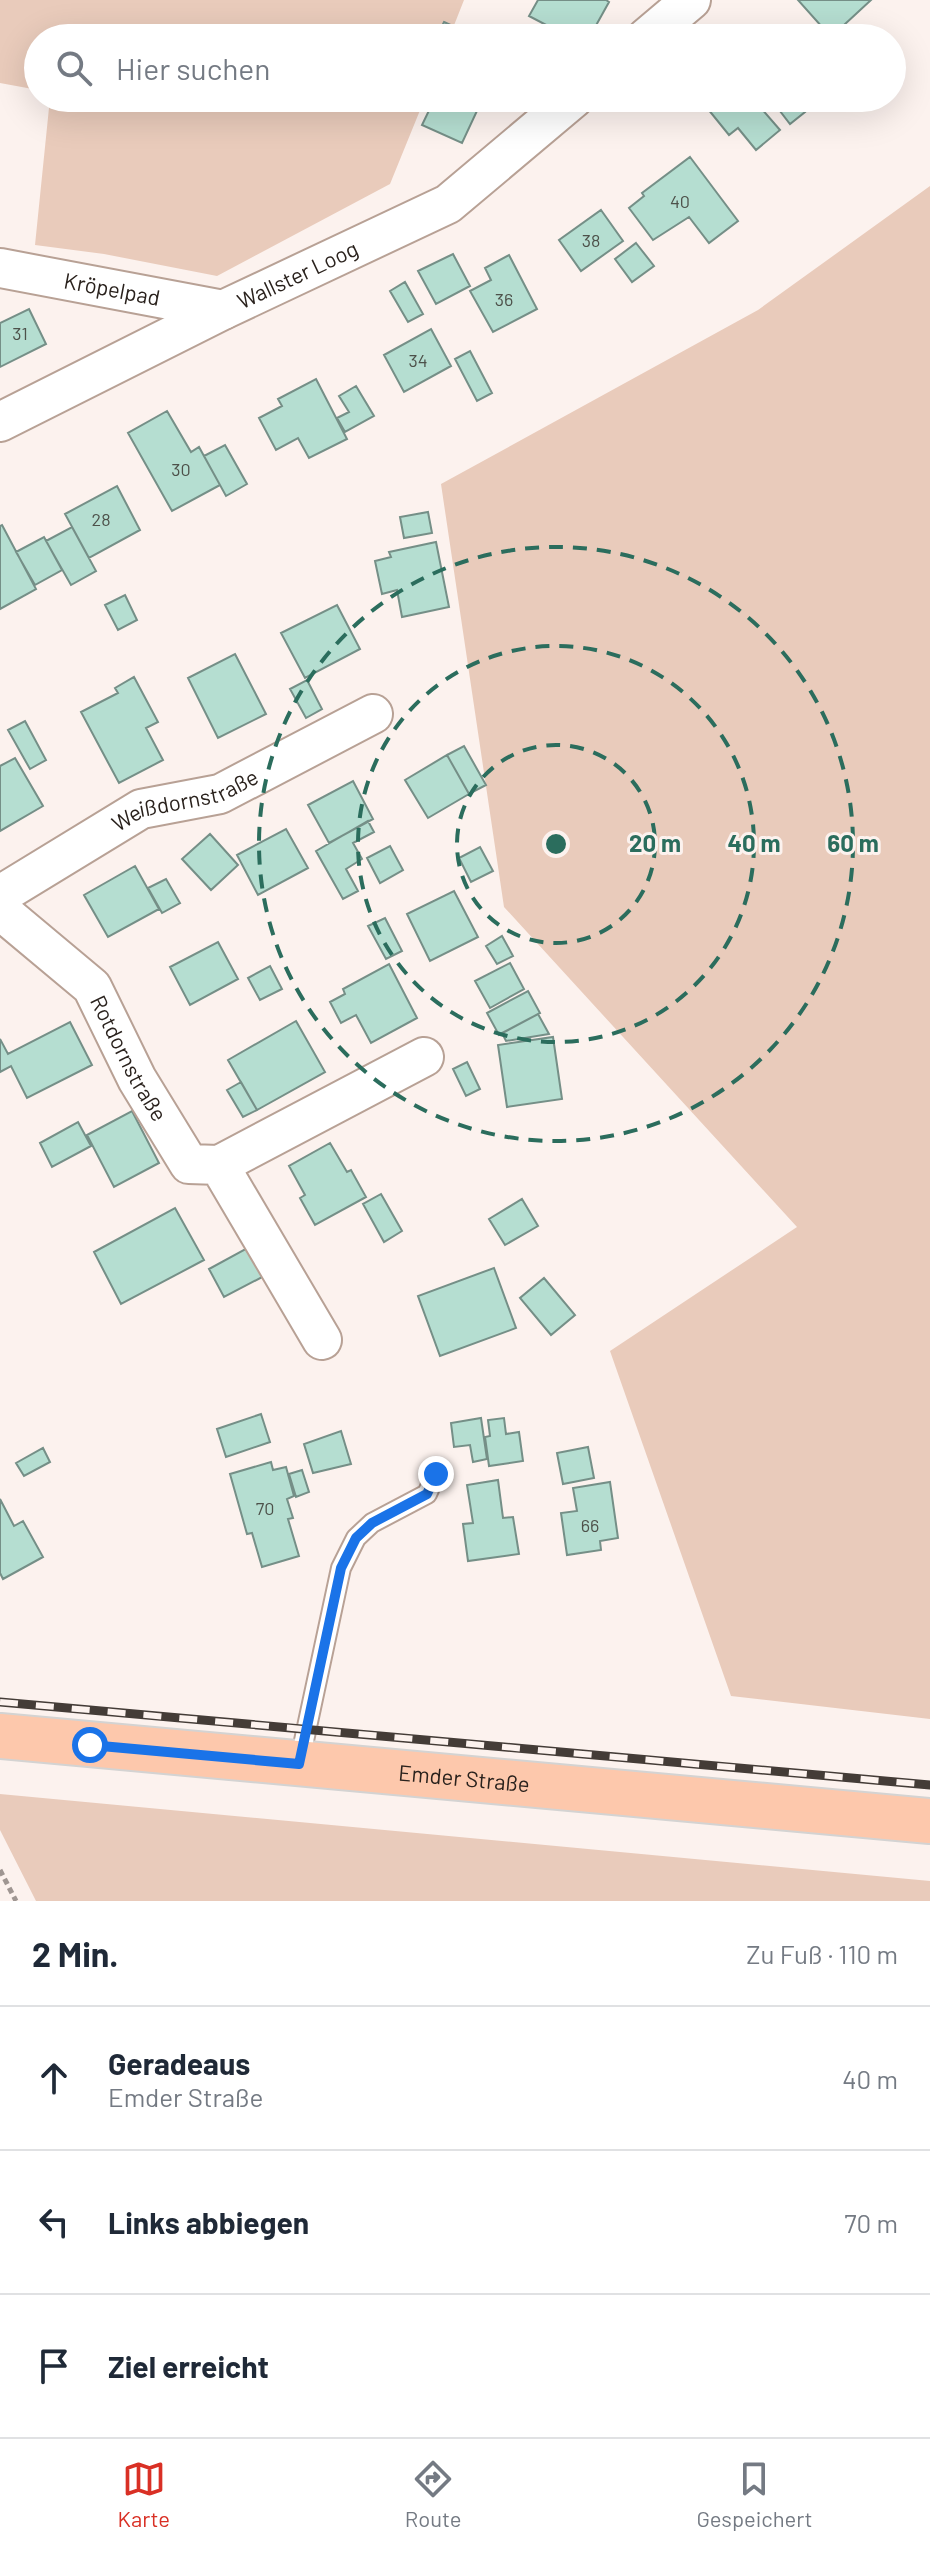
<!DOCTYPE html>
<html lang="de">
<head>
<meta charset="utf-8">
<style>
	body { margin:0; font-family:Barlow,sans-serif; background:#f6f6f7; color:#1f2937 }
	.stop { position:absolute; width:24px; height:24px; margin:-18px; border:6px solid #1a73e8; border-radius:50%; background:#fff }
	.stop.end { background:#1a73e8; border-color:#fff; box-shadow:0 2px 8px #0008 }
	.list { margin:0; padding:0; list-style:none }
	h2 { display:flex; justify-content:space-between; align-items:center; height:104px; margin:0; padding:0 32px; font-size:34px }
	h2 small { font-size:26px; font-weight:400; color:#747a83 }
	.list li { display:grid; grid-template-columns:52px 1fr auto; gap:24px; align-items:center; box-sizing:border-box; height:144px; padding:0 32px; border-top:2px solid #e0e1e3 }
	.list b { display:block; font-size:30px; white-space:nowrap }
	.list p { margin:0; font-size:26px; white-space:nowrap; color:#747a83 }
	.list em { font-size:26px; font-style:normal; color:#747a83 }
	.icon { flex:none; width:44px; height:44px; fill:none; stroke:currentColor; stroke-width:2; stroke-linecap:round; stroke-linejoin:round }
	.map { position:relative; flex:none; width:930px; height:1901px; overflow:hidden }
	.search { position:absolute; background:#fff; box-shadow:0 8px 32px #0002; left:24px; right:24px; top:24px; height:88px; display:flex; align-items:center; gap:20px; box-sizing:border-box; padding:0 28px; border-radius:44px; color:#747a83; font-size:30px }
	.sheet { height:536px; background:#fff }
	nav { display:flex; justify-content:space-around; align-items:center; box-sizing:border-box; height:112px; border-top:2px solid #e0e1e3; background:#fff; font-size:22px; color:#747a83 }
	nav a { display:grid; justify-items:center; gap:4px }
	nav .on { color:#d93025 }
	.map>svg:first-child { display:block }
</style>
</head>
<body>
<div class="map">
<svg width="930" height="1901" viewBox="0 0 930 1901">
	<rect width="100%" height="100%" fill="#fcf2ee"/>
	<!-- green -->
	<path fill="#e9cbbb" d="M0 0H464L449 38H38V90L0 83Z
		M50 98H425L390 184 217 276 104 254 35 245Z
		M930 186V1719L731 1696 610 1351 797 1227 504 907 441 484 758 310Z
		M0 1794 930 1881V1901H36L0 1830Z"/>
	<!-- building -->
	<path fill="#b5ded1" stroke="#758f87" stroke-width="2" d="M538 0H606L609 2 589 38H571L529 16Z
		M798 0H871L831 37Z
		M444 22 479 38H436Z
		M435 98H483L462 143 422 125Z
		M699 98H757L764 106 761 108 780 130 756 150 738 128 729 135Z
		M770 98H794L805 112 790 124Z
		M690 157 738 221 709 243 689 217 653 240 629 208 644 196 642 193Z
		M601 210 623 241 581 271 559 240Z
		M636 243 654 266 632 282 615 259Z
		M453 254 470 286 436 304 418 271Z
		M509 255 537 309 493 332 470 291 491 280 485 268Z
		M405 282 423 314 408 322 390 291Z
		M29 309 46 344 0 367V323Z
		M431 329 451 366 404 392 384 355Z
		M470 351 492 393 477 401 455 359Z
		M316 379 347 439 309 458 298 438 276 450 259 418 282 406 278 399Z
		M356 386 374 416 345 432 337 418 349 412 339 396Z
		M167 411 191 452 199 447 220 485 172 511 128 433Z
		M225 445 247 484 226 496 204 456Z
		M117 486 140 530 89 558 65 514Z
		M428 512 432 533 404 538 400 517Z
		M2 525 36 589 0 609V526Z
		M72 527 96 571 71 585 46 541Z
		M44 537 62 570 35 585 16 552Z
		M436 542 449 607 402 617 397 590 382 594 375 561 391 557 389 552Z
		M125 595 137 620 118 630 105 605Z
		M337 605 360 649 305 678 281 633Z
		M235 654 266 714 218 738 188 678Z
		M134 677 158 722 146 728 163 760 119 783 81 712 118 693 115 688Z
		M307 680 322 709 306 718 290 689Z
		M25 721 46 760 30 769 8 730Z
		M464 746 486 785 469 794 447 755Z
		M447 755 469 794 428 818 405 780Z
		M15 758 43 806 0 831V766Z
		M353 781 373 819 329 843 308 805Z
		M368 821 374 832 353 843 362 859 346 869 358 891 343 899 316 851Z
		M286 829 308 868 258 895 237 855Z
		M210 834 238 865 211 890 182 859Z
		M390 846 403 870 380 883 367 858Z
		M480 847 493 871 471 882 459 858Z
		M135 866 159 909 108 937 84 895Z
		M166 879 180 903 162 913 148 888Z
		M454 891 478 937 430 961 407 914Z
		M385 918 402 951 386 959 368 926Z
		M502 936 513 956 497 964 486 946Z
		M218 942 238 979 190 1005 170 967Z
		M510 963 524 989 490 1008 475 981Z
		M389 964 417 1018 371 1043 356 1015 341 1023 330 1002 345 994 343 989Z
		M270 966 282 989 260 1000 248 978Z
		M528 991 540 1013 499 1035 487 1013Z
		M538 1014 549 1034 506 1041 502 1033Z
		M296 1021 325 1072 257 1110 228 1060Z
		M70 1022 92 1065 27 1098 11 1066 0 1072V1039L8 1054Z
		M553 1037 562 1099 507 1107 498 1045Z
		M467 1062 480 1089 466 1096 453 1069Z
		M241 1082 257 1110 243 1117 227 1090Z
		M132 1111 159 1163 114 1187 87 1135Z
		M78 1122 91 1146 52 1167 40 1143Z
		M330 1143 347 1172 351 1170 366 1197 315 1225 300 1198 305 1195 289 1166Z
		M381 1194 402 1231 384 1242 363 1204Z
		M522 1199 538 1226 505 1245 489 1219Z
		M175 1208 204 1260 121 1304 94 1252Z
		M251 1246 266 1275 224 1297 209 1269Z
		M494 1268 516 1328 440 1356 418 1296Z
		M544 1278 575 1315 551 1335 520 1298Z
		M261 1414 270 1442 226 1457 217 1429Z
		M481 1418 487 1459 473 1462 470 1445 454 1447 451 1423Z
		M504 1418 506 1434 519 1432 523 1461 489 1466 485 1437 490 1436 488 1420Z
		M341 1431 351 1464 313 1473 304 1444Z
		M588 1447 594 1478 563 1484 557 1453Z
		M43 1448 50 1462 24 1476 16 1463Z
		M271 1462 273 1470 286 1467 294 1496 287 1499 293 1518 288 1519 299 1556 262 1567 252 1533 247 1534 230 1474Z
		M302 1470 309 1492 296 1497 289 1474Z
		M498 1480 503 1518 513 1517 519 1554 468 1561 463 1524 473 1523 467 1485Z
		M610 1482 618 1538 600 1541 601 1550 567 1555 561 1513 577 1511 573 1488Z
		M0 1499 14 1526 23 1521 43 1557 3 1579 0 1573Z"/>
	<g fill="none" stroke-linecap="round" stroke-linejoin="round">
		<defs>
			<path id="service" d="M299 1764 341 1568 356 1538 372 1523 427 1494 436 1474"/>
			<g id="minor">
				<path d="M646 38 691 0"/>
				<path id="s1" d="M0 268 223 310"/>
				<path id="s2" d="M0 422 223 310 448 204 574 98"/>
				<path id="s3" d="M0 895 141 809 220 794 373 714"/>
				<path id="s4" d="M0 910 92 987 137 1079 189 1164 219 1165 322 1340"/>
				<path d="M219 1165 424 1057"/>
			</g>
			<g id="primary">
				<path id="s5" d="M0 1736 930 1821"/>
			</g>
		</defs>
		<!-- service casing -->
		<use href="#service" stroke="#b8a195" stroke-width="22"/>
		<!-- minor casing -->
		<use href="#minor" stroke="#b8a195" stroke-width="42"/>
		<!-- primary casing -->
		<use href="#primary" stroke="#d4d3d2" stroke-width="48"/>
		<!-- path -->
		<path stroke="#9f9692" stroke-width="5" stroke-dasharray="6 4" stroke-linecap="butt" d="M0 1870 16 1901"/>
		<!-- service -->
		<use href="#service" stroke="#fff" stroke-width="18"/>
		<!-- minor -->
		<use href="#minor" stroke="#fff" stroke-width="38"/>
		<!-- primary -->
		<use href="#primary" stroke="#fdc8ac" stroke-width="44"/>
		<defs>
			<path id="rail" d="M0 1702 930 1785"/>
		</defs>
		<!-- rail casing -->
		<use href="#rail" stroke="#443c37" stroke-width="9"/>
		<!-- rail -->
		<use href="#rail" stroke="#fcf2ee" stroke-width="6" stroke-dasharray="18" stroke-linecap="butt"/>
	</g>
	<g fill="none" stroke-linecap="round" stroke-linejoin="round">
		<!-- route -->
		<path stroke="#1a73e8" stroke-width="10" d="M90 1745 299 1764 341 1568 356 1538 372 1523 427 1494 436 1474"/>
	</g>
	<!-- distance rings -->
	<g fill="none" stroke="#2b6d5d" stroke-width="4" stroke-dasharray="14 10">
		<circle cx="556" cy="844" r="99"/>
		<circle cx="556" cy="844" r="198"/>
		<circle cx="556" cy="844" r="297"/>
	</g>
	<g text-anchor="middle" stroke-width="6" stroke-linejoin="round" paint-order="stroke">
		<!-- number labels -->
		<g font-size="18" fill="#4d514a">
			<text x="680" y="208">40</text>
			<text x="591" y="247">38</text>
			<text x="504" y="306">36</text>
			<text x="20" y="340">31</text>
			<text x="418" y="367">34</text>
			<text x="181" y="476">30</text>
			<text x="101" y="526">28</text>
			<text x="265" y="1515">70</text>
			<text x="590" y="1532">66</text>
		</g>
		<!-- street labels -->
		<g font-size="22" fill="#2a221d" stroke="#fcf2ee">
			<text dy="8" stroke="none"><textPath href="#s2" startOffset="332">Wallster Loog</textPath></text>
			<text dy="8" stroke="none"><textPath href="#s1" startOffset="114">Kröpelpad</textPath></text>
			<text dy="8" stroke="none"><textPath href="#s3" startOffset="210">Weißdornstraße</textPath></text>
			<text dy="8" stroke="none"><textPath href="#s4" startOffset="200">Rotdornstraße</textPath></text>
			<text dy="8" stroke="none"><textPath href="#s5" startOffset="466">Emder Straße</textPath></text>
		</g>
	</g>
	<circle cx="556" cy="844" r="12" fill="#2b6d5d" stroke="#fcf2ee" stroke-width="4"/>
	<g font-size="24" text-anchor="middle" font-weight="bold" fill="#2b6d5d" stroke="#fcf2ee" stroke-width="6" stroke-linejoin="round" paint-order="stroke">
		<text x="655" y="852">20 m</text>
		<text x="754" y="852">40 m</text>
		<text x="853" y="852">60 m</text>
	</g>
</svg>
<div class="stop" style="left:90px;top:1745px"></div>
<div class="stop end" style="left:436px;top:1474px"></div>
<div class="search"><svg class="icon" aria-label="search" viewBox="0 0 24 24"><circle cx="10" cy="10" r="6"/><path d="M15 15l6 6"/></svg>Hier suchen</div>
</div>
<section class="sheet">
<h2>2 Min.<small>Zu Fuß · 110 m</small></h2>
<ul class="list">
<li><svg class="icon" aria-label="ahead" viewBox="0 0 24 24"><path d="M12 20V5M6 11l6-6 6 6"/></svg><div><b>Geradeaus</b><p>Emder Straße</p></div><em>40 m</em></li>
<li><svg class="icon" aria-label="left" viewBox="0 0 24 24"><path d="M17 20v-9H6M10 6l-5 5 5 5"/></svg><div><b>Links abbiegen</b></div><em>70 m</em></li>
<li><svg class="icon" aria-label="arrive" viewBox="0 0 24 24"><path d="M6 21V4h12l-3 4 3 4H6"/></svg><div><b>Ziel erreicht</b></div></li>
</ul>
</section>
<nav>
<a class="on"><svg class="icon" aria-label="map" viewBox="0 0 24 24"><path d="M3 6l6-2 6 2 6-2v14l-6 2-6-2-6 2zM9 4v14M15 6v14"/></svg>Karte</a>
<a><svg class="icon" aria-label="directions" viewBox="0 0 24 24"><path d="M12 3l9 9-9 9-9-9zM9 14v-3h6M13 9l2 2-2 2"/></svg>Route</a>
<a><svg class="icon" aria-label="saved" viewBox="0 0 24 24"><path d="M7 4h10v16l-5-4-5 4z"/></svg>Gespeichert</a>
</nav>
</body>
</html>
